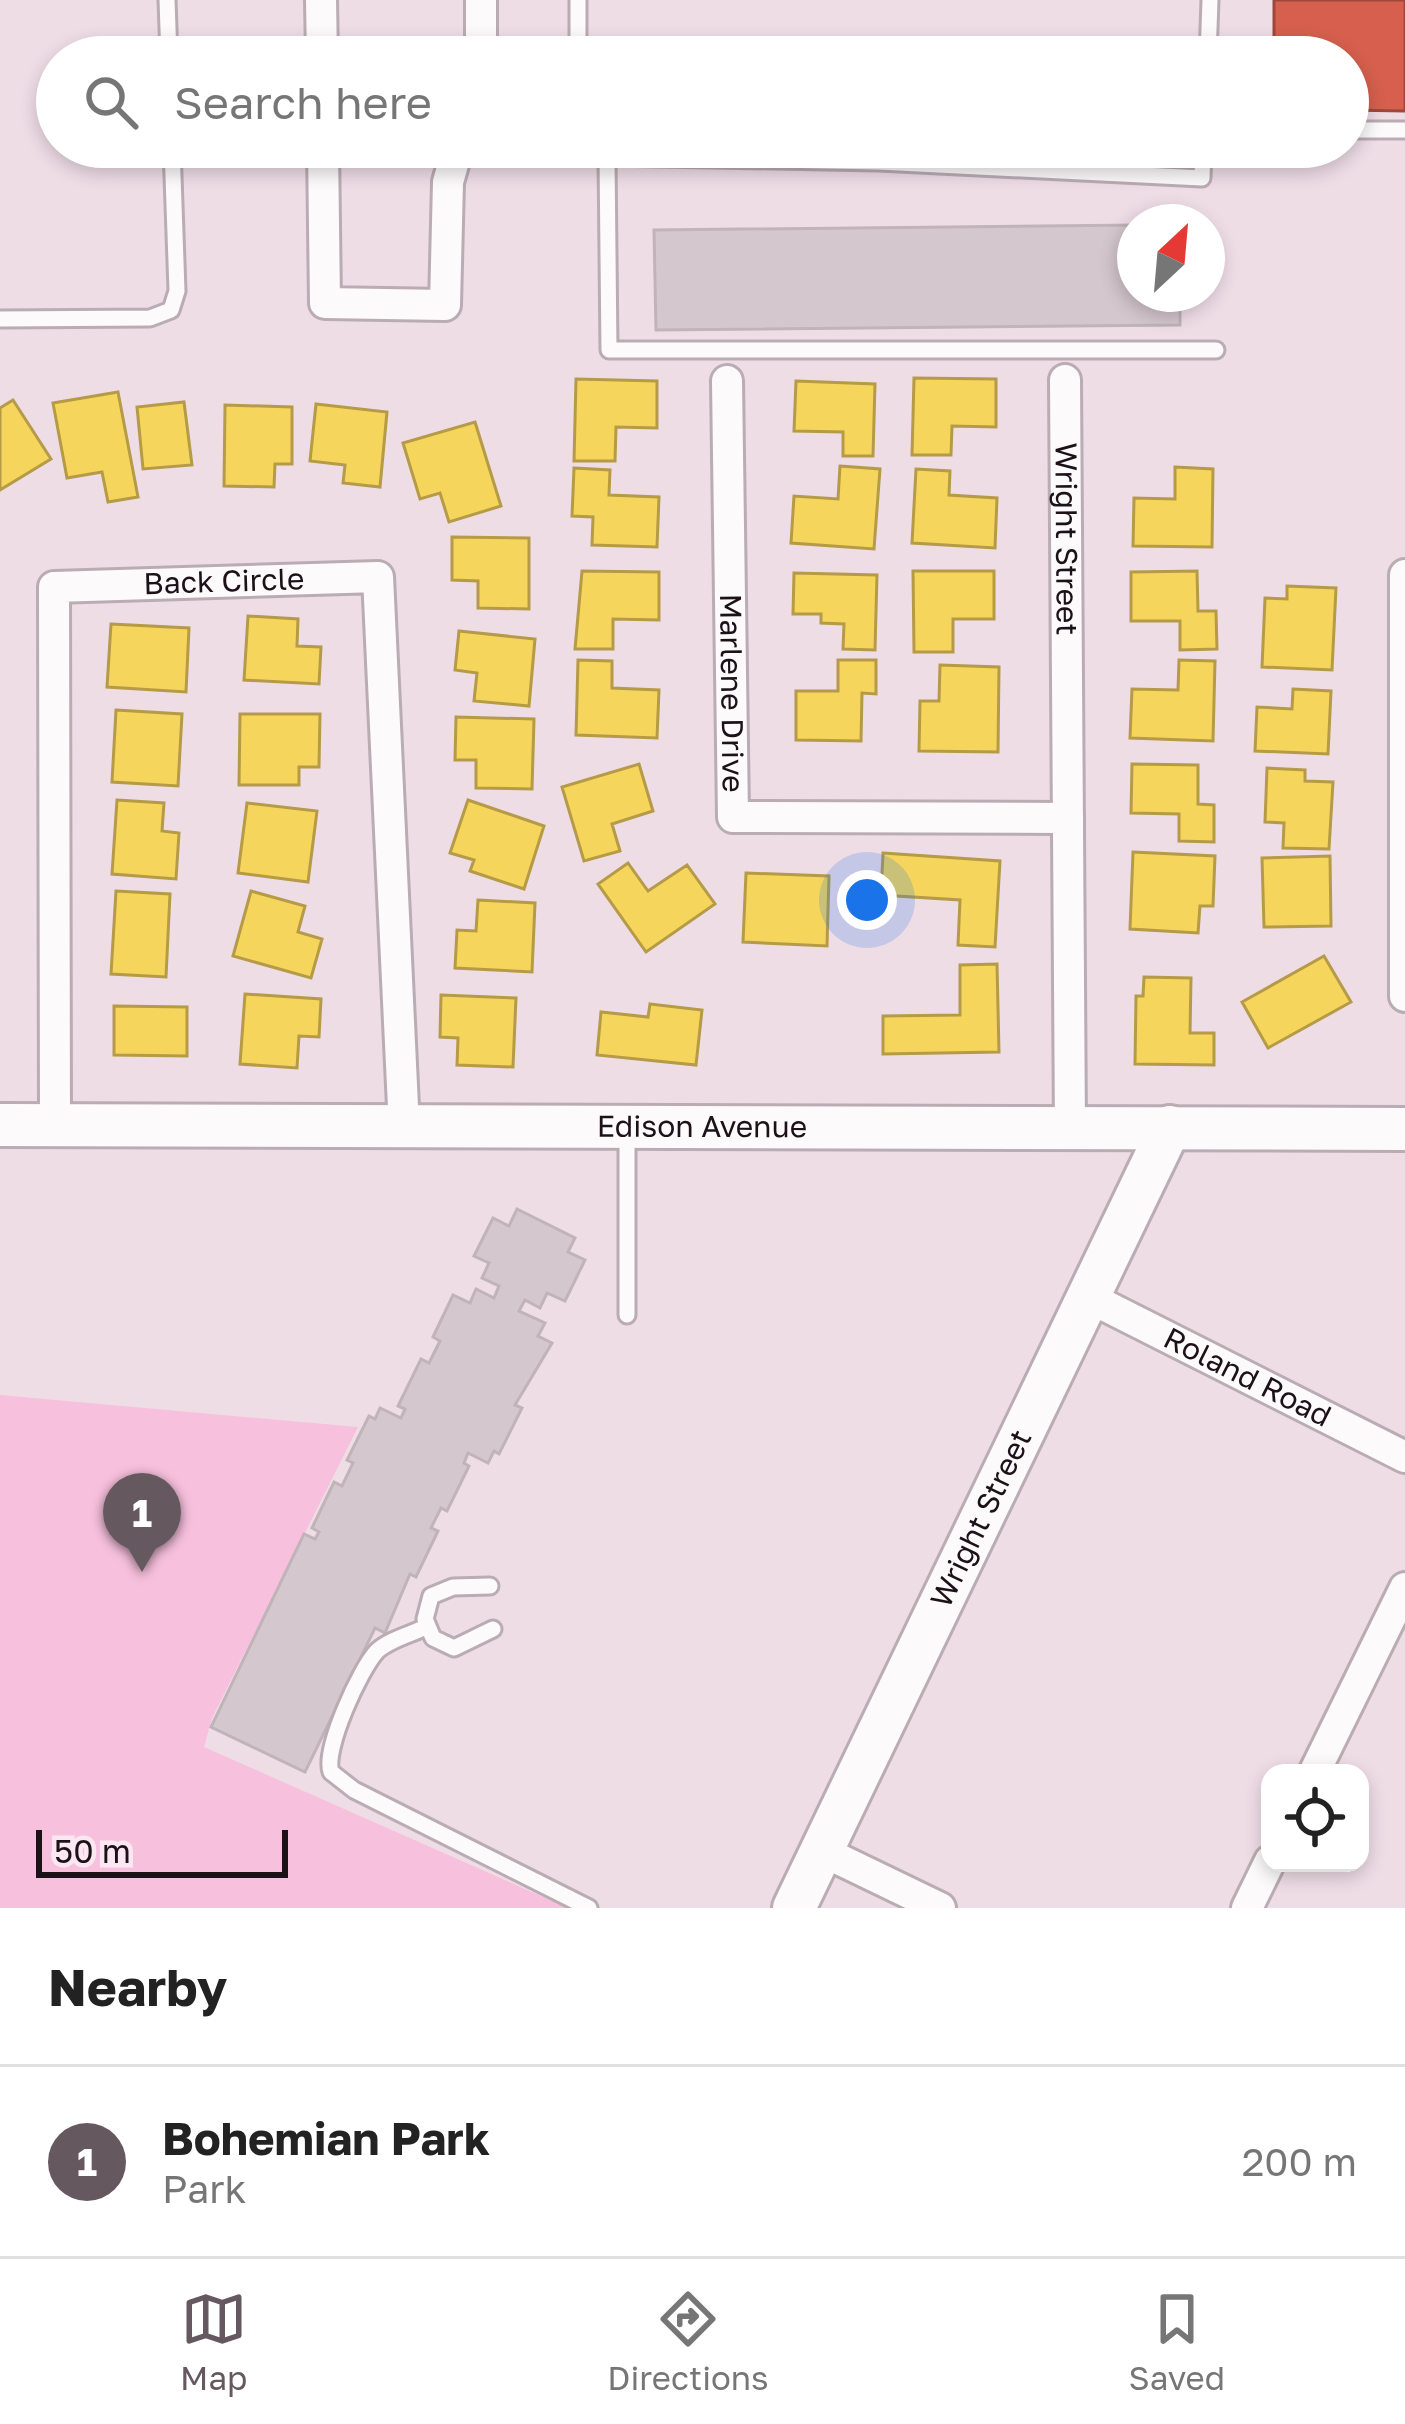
<!DOCTYPE html>
<html lang="en">
<head>
<meta charset="utf-8">
<style>
	body { margin:0; font-family:"Golos Text",sans-serif; background:#f2f2f2; color:#222 }
	.controls { position:absolute; right:36px; bottom:36px; display:grid; overflow:hidden; border-radius:24px; box-shadow:0 6px 18px #0003 }
	.controls button { width:108px; height:108px; display:grid; place-items:center; padding:0; border:0; border-bottom:3px solid #e0e0e0; background:#fff; color:#222; font:60px sans-serif }
	.compass { position:absolute; left:1117px; top:204px; width:108px; height:108px; border-radius:50%; background:#fff; box-shadow:0 6px 18px #0003; rotate:26deg }
	.scale { position:absolute; left:36px; bottom:30px; width:252px; box-sizing:border-box; padding-left:12px; border:6px solid #1c1117; border-top:0; font-size:33px; line-height:42px; white-space:nowrap; color:#1c1117; -webkit-text-stroke:9px #fbe7f1; paint-order:stroke }
	.you { position:absolute; left:867px; top:900px; width:42px; height:42px; margin:-30px; border:9px solid #fff; border-radius:50%; background:#1a73e8; box-shadow:0 0 0 18px #1a73e833 }
	.badge { display:grid; place-items:center; width:78px; height:78px; border-radius:50%; background:#66585f; color:#fff; font-size:39px; font-weight:700 }
	.pin { position:absolute; translate:-50% -99px; filter:drop-shadow(0 3px 6px #0008) }
	.pin::after { content:''; position:absolute; top:63px; width:42px; height:36px; background:inherit; clip-path:polygon(0 0,100% 0,50% 100%) }
	.list { margin:0; padding:0; list-style:none }
	h2 { display:flex; justify-content:space-between; align-items:center; height:156px; margin:0; padding:0 48px; font-size:51px }
	h2 small { font-size:39px; font-weight:400; color:#767676 }
	.list li { display:grid; grid-template-columns:78px 1fr auto; gap:36px; align-items:center; box-sizing:border-box; height:192px; padding:0 48px; border-top:3px solid #e0e0e0 }
	.list b { display:block; font-size:45px; white-space:nowrap }
	.list p { margin:0; font-size:39px; white-space:nowrap; color:#767676 }
	.list em { font-size:39px; font-style:normal; color:#767676 }
	.icon { flex:none; width:66px; height:66px; fill:none; stroke:currentColor; stroke-width:2; stroke-linecap:round; stroke-linejoin:round }
	.map { position:relative; flex:none; width:1405px; height:1908px; overflow:hidden }
	.search { position:absolute; background:#fff; box-shadow:0 6px 18px #0003; left:36px; right:36px; top:36px; height:132px; display:flex; align-items:center; gap:30px; box-sizing:border-box; padding:0 42px; border-radius:66px; color:#767676; font-size:45px }
	.sheet { height:348px; background:#fff }
	nav { display:flex; justify-content:space-around; align-items:center; box-sizing:border-box; height:168px; border-top:3px solid #e0e0e0; background:#fff; font-size:33px; color:#767676 }
	nav a { display:grid; justify-items:center; gap:6px }
	nav .on { color:#66585f }
	.map>svg:first-child { display:block }
</style>
</head>
<body>
<div class="map">
<svg width="1405" height="1908" viewBox="0 0 1405 1908">
	<rect width="100%" height="100%" fill="#efdde6"/>
	<!-- green -->
	<path fill="#f7c0dd" d="M0 1395 358 1427 212 1718 204 1747 568 1908H0Z"/>
	<!-- homes -->
	<path fill="#f6d55c" stroke="#b59a47" stroke-width="3" d="M914 378 996 379V427L952 426 951 455H912Z
		M576 379 657 381V428L616 427 615 461H574Z
		M796 381 875 384 873 456H843V432L794 431Z
		M118 392 138 497 108 502 102 472 67 478 53 403Z
		M13 400 51 459 0 490V408Z
		M184 402 192 465 143 469 137 407Z
		M316 404 387 412 380 487 343 483 345 465 310 461Z
		M225 405 292 407V464H275L274 487 224 486Z
		M475 422 501 506 449 522 440 493 420 499 403 443Z
		M840 466 880 469 874 549 791 543 794 496 838 499Z
		M1175 467 1213 469 1212 547 1133 546 1134 498 1175 499Z
		M574 468 610 470 609 495 659 497 657 547 592 545 593 517 572 516Z
		M916 469 950 471 949 495 997 498 995 548 912 543Z
		M452 537 529 538V609L478 608V581L452 580Z
		M582 571 659 572V620L613 619V649H575Z
		M913 571H994V619H953V652H914Z
		M1197 571 1198 611H1216L1217 649 1180 650V621H1131V572Z
		M794 573 877 575 875 650 843 649 844 624 821 623V614H793Z
		M1287 586 1336 588 1332 670 1262 667 1265 598 1287 599Z
		M248 616 298 619 297 646 321 647 319 684 244 680Z
		M111 624 189 628 186 692 107 687Z
		M459 631 535 639 529 706 474 701 477 673 455 670Z
		M578 660 612 661V688L659 690 657 738 576 735Z
		M838 660H876V694L862 693 861 741 796 740V691H838Z
		M1179 660 1215 661 1213 741 1130 738 1132 689 1178 690Z
		M940 665 999 667 998 752 919 751 920 701H939Z
		M1293 689 1331 691 1328 754 1255 751 1257 707 1292 709Z
		M116 710 182 714 178 786 112 782Z
		M240 714H320L319 767H299V785H239Z
		M456 717 534 719 532 789 476 788V760H455Z
		M639 764 653 811 612 824 620 851 584 861 562 787Z
		M1132 764 1198 765V804L1214 805V842L1179 841V814L1131 813Z
		M1267 768 1305 770V781L1333 782 1329 849 1283 848 1284 823 1265 822Z
		M117 800 164 803 162 831 179 833 176 879 112 874Z
		M468 800 544 826 524 889 470 871 474 860 450 853Z
		M247 803 317 811 308 882 238 873Z
		M1133 852 1215 856 1213 906H1200L1198 933 1130 929Z
		M883 853 1000 861 995 947 958 945 960 900 881 895Z
		M1330 856 1331 926 1264 927 1262 858Z
		M628 863 648 891 687 865 715 904 646 952 598 884Z
		M746 873 829 876 827 946 743 942Z
		M116 891 170 894 166 977 111 974Z
		M251 891 305 906 298 932 322 939 311 978 233 956Z
		M478 900 535 903 532 972 455 968 457 930 476 931Z
		M1324 956 1351 1002 1268 1048 1242 1002Z
		M997 964 999 1052 883 1054V1016L960 1015V965Z
		M1144 977 1191 978 1190 1033H1214V1065L1135 1064 1136 996H1143Z
		M245 994 321 999 319 1037 299 1036 297 1068 240 1064Z
		M441 995 516 998 513 1067 457 1065 458 1038 440 1037Z
		M650 1004 702 1010 696 1065 597 1055 601 1012 648 1017Z
		M114 1006 187 1007V1056L114 1055Z"/>
	<!-- shops -->
	<path fill="#d6604d" stroke="#9e483d" stroke-width="3" d="M1274 0H1405V111L1348 110V57H1274Z"/>
	<!-- building -->
	<path fill="#d5c7ce" stroke="#c0b3b9" stroke-width="3" d="M1135 225V294H1180V325L656 330 654 230Z
		M517 1209 575 1238 568 1252 585 1260 565 1301 547 1293 540 1308 525 1300 519 1311 545 1323 538 1336 552 1343 515 1405 522 1408 499 1454 494 1451 488 1463 468 1453 464 1463 469 1466 447 1511 441 1508 431 1528 438 1531 416 1577 410 1574 385 1633 375 1628 305 1772 211 1727 304 1534 315 1539 319 1532 312 1528 334 1482 342 1486 353 1463 347 1460 369 1416 375 1419 380 1408 401 1418 405 1409 398 1406 421 1359 429 1363 440 1341 433 1337 453 1295 470 1303 476 1289 494 1298 499 1286 482 1278 489 1263 474 1256 493 1218 509 1226Z"/>
	<g fill="none" stroke-linecap="round" stroke-linejoin="round">
		<defs>
			<path id="lane" d="M167 0 169 57
				M578 0V57
				M974 57 1208 52
				M1208 57 1210 0
				M1348 130H1405
				M1203 147 1202 178 879 162 607 157 609 350H1216
				M0 319 150 318 171 310 177 291 172 147
				M627 1127V1315
				M490 1586 453 1587 431 1596 425 1619 433 1638 454 1648 493 1629
				M428 1626C412 1634 390 1639 377 1651 360 1669 323 1750 331 1772L354 1790 589 1908"/>
			<g id="street">
				<path d="M321 0 322 57"/>
				<path d="M481 0V57"/>
				<path d="M323 147 325 303 445 305 448 182 458 147"/>
				<path id="s1" d="M1065 380 1070 1131"/>
				<path id="s2" d="M727 381 733 817 1068 818"/>
				<path d="M1405 575V996"/>
				<path id="s3" d="M55 1125 54 587 378 577 404 1128"/>
				<path id="s4" d="M1092 1299 1405 1457"/>
				<path d="M1314 1773 1405 1588"/>
				<path d="M822 1851 940 1908"/>
				<path d="M1247 1908 1270 1861"/>
			</g>
			<g id="secondary">
				<path id="s5" d="M0 1125 1405 1129"/>
				<path id="s6" d="M794 1908 1170 1127"/>
			</g>
		</defs>
		<!-- lane casing -->
		<use href="#lane" stroke="#baacb3" stroke-width="21"/>
		<!-- street casing -->
		<use href="#street" stroke="#baacb3" stroke-width="36"/>
		<!-- secondary casing -->
		<use href="#secondary" stroke="#baacb3" stroke-width="48"/>
		<!-- lane -->
		<use href="#lane" stroke="#fdfafb" stroke-width="15"/>
		<!-- street -->
		<use href="#street" stroke="#fdfafb" stroke-width="30"/>
		<!-- secondary -->
		<use href="#secondary" stroke="#fdfafb" stroke-width="42"/>
	</g>
	<g text-anchor="middle" stroke-width="12" stroke-linejoin="round" paint-order="stroke">
		<!-- street labels -->
		<g font-size="30" fill="#1c1117" stroke="#fbe7f1">
			<text dy="10" stroke="none"><textPath href="#s1" startOffset="159">Wright Street</textPath></text>
			<text dy="10" stroke="none"><textPath href="#s3" startOffset="708">Back Circle</textPath></text>
			<text dy="10" stroke="none"><textPath href="#s2" startOffset="312">Marlene Drive</textPath></text>
			<text dy="10" stroke="none"><textPath href="#s5" startOffset="702">Edison Avenue</textPath></text>
			<text dy="10" stroke="none"><textPath href="#s4" startOffset="174">Roland Road</textPath></text>
			<text dy="10" stroke="none"><textPath href="#s6" startOffset="432">Wright Street</textPath></text>
		</g>
	</g>
</svg>
<div class="controls">
<button><svg class="icon" aria-label="locate" viewBox="0 0 24 24"><circle cx="12" cy="12" r="6"/><path d="M12 2v4M12 18v4M2 12h4M18 12h4"/></svg></button>
</div>
<svg class="compass" viewBox="-18 -18 36 36"><path d="M0-13l5 13h-10z" fill="#e53935"/><path d="M0 13l5-13h-10z" fill="#767676"/></svg>
<div class="scale">50 m</div>
<div class="you"></div>
<div class="pin badge" style="left:142px;top:1572px">1</div>
<div class="search"><svg class="icon" aria-label="search" viewBox="0 0 24 24"><circle cx="10" cy="10" r="6"/><path d="M15 15l6 6"/></svg>Search here</div>
</div>
<section class="sheet">
<h2>Nearby<small></small></h2>
<ul class="list">
<li><span class="badge">1</span><div><b>Bohemian Park</b><p>Park</p></div><em>200 m</em></li>
</ul>
</section>
<nav>
<a class="on"><svg class="icon" aria-label="map" viewBox="0 0 24 24"><path d="M3 6l6-2 6 2 6-2v14l-6 2-6-2-6 2zM9 4v14M15 6v14"/></svg>Map</a>
<a><svg class="icon" aria-label="directions" viewBox="0 0 24 24"><path d="M12 3l9 9-9 9-9-9zM9 14v-3h6M13 9l2 2-2 2"/></svg>Directions</a>
<a><svg class="icon" aria-label="saved" viewBox="0 0 24 24"><path d="M7 4h10v16l-5-4-5 4z"/></svg>Saved</a>
</nav>
</body>
</html>
